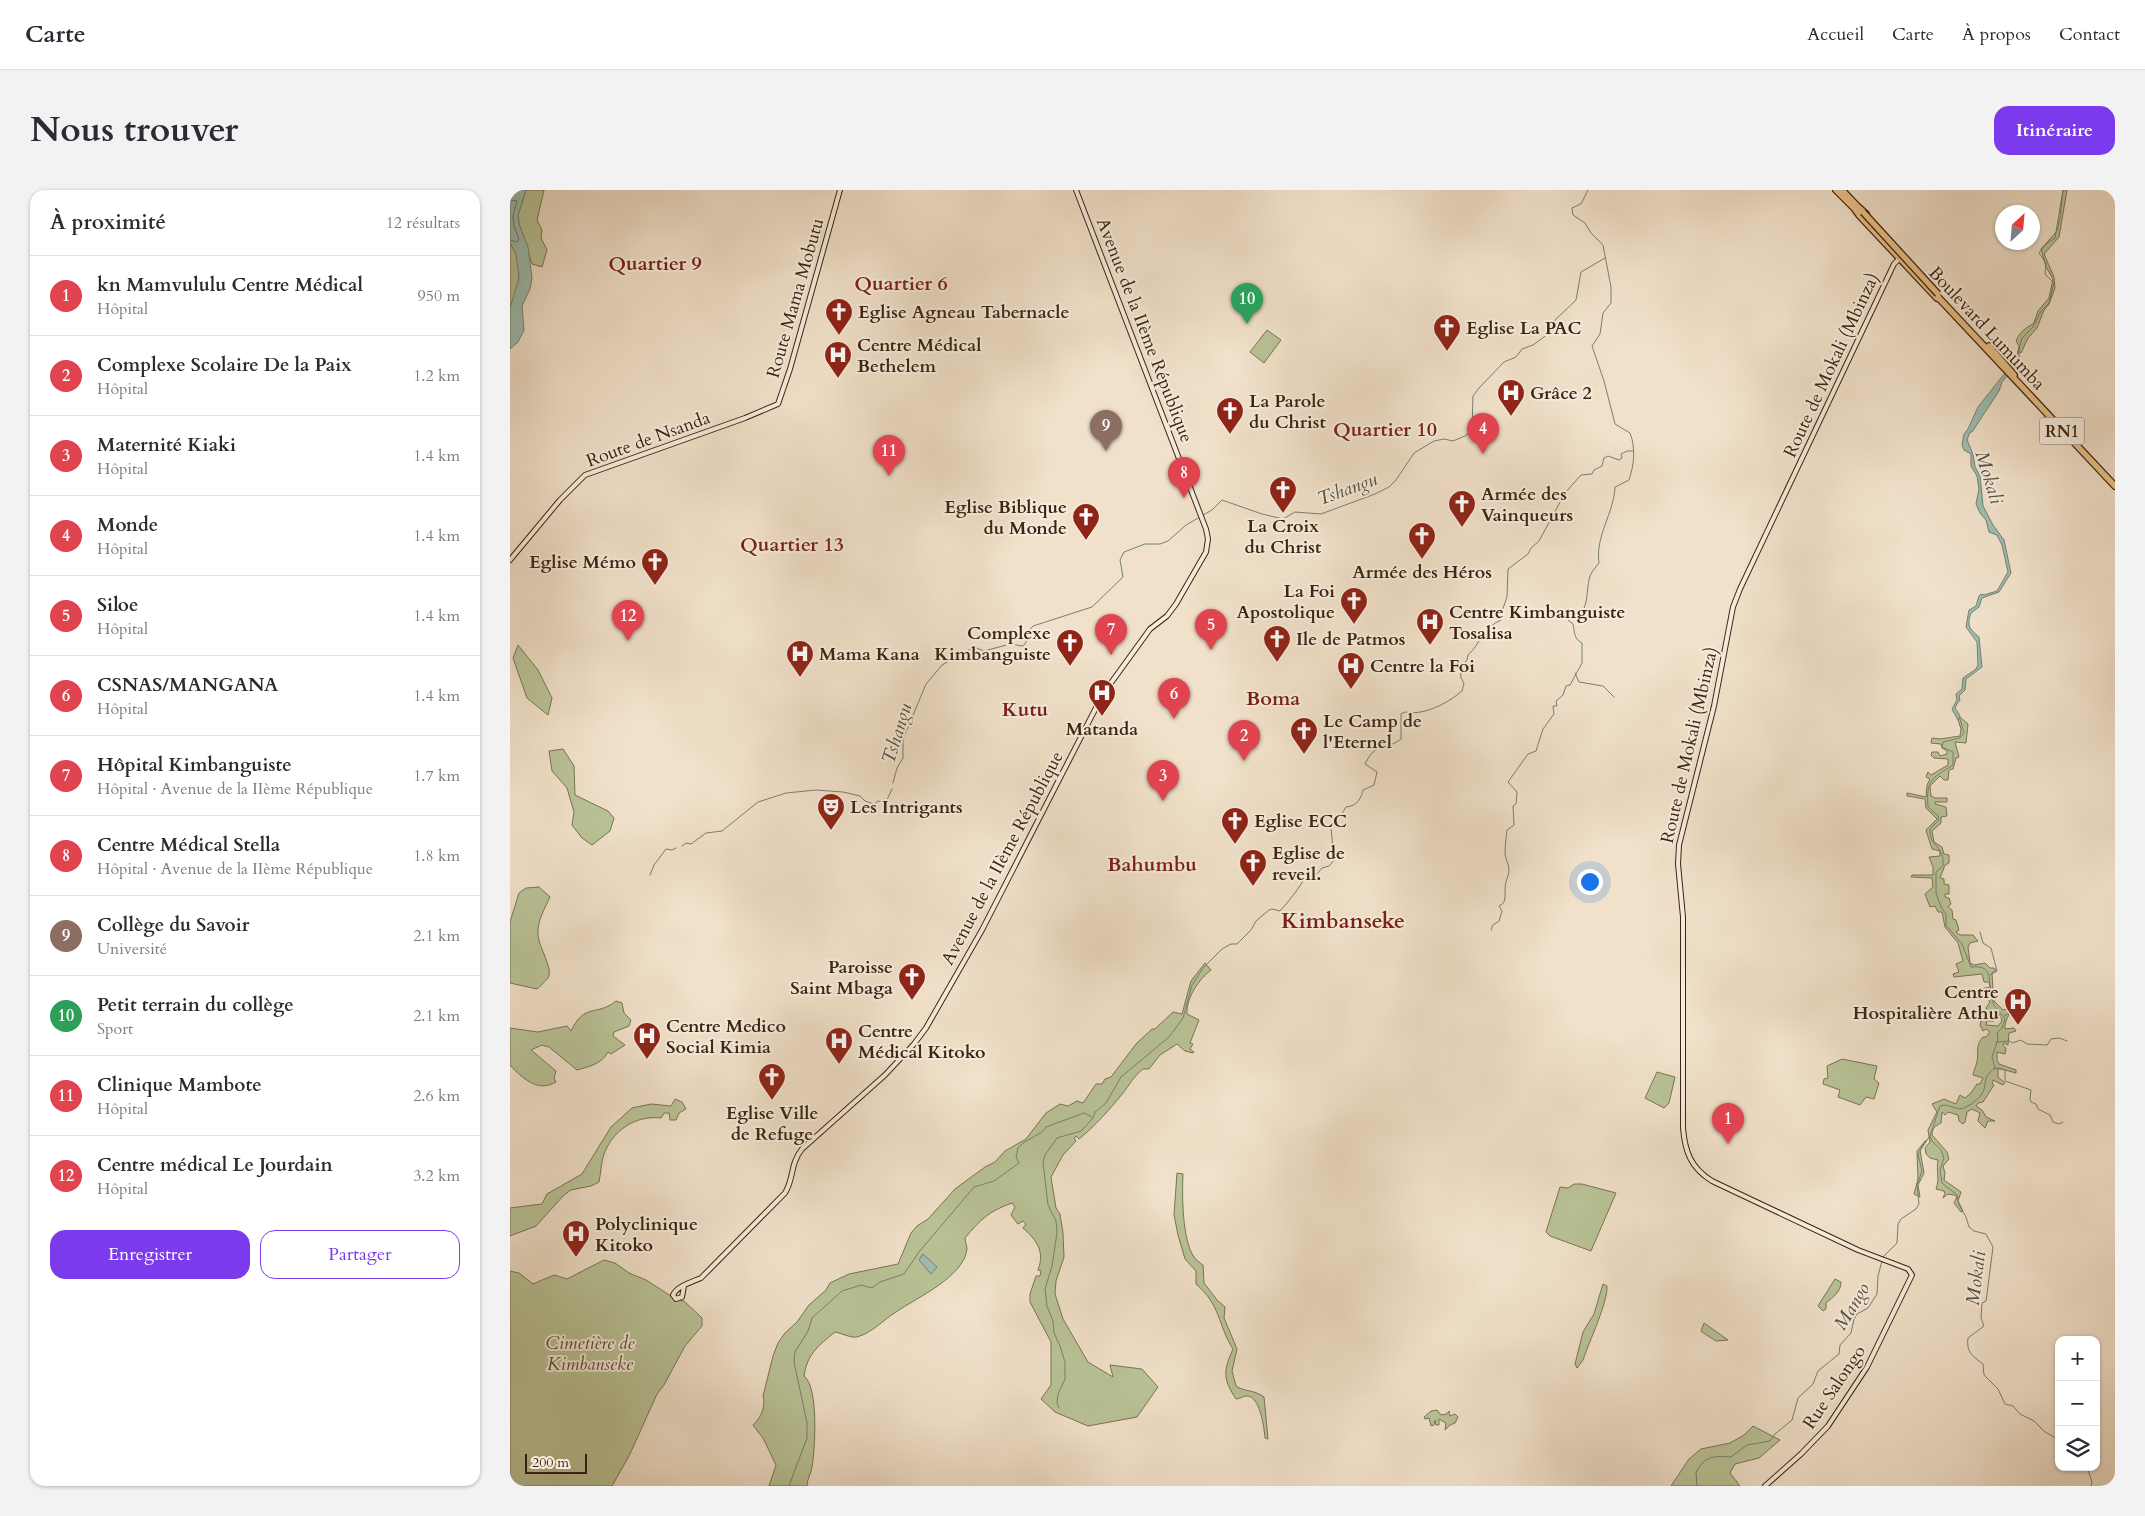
<!DOCTYPE html>
<html lang="fr">
<head>
<meta charset="utf-8">
<style>
	body { margin:0; font-family:Cardo,serif; background:#f2f2f3; color:#2b2b33 }
	.controls { position:absolute; right:15px; bottom:15px; display:grid; overflow:hidden; border-radius:10px; box-shadow:0 1px 4px #0004 }
	.controls button { width:45px; height:45px; display:grid; place-items:center; padding:0; border:0; border-bottom:1px solid #e1e1e2; background:#fff; color:#2b2b33; font:25px sans-serif }
	.compass { position:absolute; left:1485px; top:15px; width:45px; height:45px; border-radius:50%; background:#fff; box-shadow:0 1px 4px #0004; rotate:26deg }
	.scale { position:absolute; left:15px; bottom:12px; width:62px; box-sizing:border-box; padding-left:5px; border:2px solid #3c2311; border-top:0; font-size:14px; line-height:18px; white-space:nowrap; color:#3c2311; -webkit-text-stroke:4px #f6ecdd; paint-order:stroke }
	.you { position:absolute; left:1079px; top:691px; width:18px; height:18px; margin:-12px; border:4px solid #fff; border-radius:50%; background:#1a73e8; box-shadow:0 0 0 8px #1a73e833 }
	.badge { display:grid; place-items:center; width:32px; height:32px; border-radius:50%; background:#7c3aed; color:#fff; font-size:16px; font-weight:700 }
	.pin { position:absolute; translate:-50% -41px; filter:drop-shadow(0 1px 2px #0008) }
	.pin::after { content:''; position:absolute; top:26px; width:18px; height:15px; background:inherit; clip-path:polygon(0 0,100% 0,50% 100%) }
	.list { margin:0; padding:0; list-style:none }
	h2 { display:flex; justify-content:space-between; align-items:center; height:65px; margin:0; padding:0 20px; font-size:21px }
	h2 small { font-size:16px; font-weight:400; color:#7c7c81 }
	.list li { display:grid; grid-template-columns:32px 1fr auto; gap:15px; align-items:center; box-sizing:border-box; height:80px; padding:0 20px; border-top:1px solid #e1e1e2 }
	.list b { display:block; font-size:19px; white-space:nowrap }
	.list p { margin:0; font-size:16px; white-space:nowrap; color:#7c7c81 }
	.list em { font-size:16px; font-style:normal; color:#7c7c81 }
	.actions { display:flex; gap:10px; padding:15px 20px }
	.actions a { flex:1; padding:11px 0; border:1px solid #7c3aed; border-radius:15px; text-align:center; font-size:18px; color:#7c3aed }
	.actions .main { background:#7c3aed; color:#fff }
	.icon { flex:none; width:28px; height:28px; fill:none; stroke:currentColor; stroke-width:2; stroke-linecap:round; stroke-linejoin:round }
	.map { position:relative; flex:none; width:1605px; height:1296px; overflow:hidden; border-radius:15px }
	header { display:flex; align-items:center; gap:30px; box-sizing:border-box; height:70px; padding:0 25px; background:#fff; border-bottom:1px solid #e1e1e2 }
	header strong { font-size:24px }
	nav { display:flex; gap:28px; margin-inline-start:auto; font-size:18px }
	.intro { display:flex; align-items:center; justify-content:space-between; box-sizing:border-box; height:120px; padding:0 30px }
	h1 { margin:0; font-size:35px }
	.button { padding:12px 22px; border-radius:15px; background:#7c3aed; color:#fff; font-size:18px; font-weight:700 }
	main { display:flex; gap:30px; padding:0 30px }
	aside { flex:1; background:#fff; border-radius:15px; box-shadow:0 1px 4px #0004 }
	.map>svg:first-child { display:block }
</style>
</head>
<body>
<header>
<strong>Carte</strong>
<nav><a>Accueil</a><a>Carte</a><a>À propos</a><a>Contact</a></nav>
</header>
<div class="intro"><h1>Nous trouver</h1><a class="button">Itinéraire</a></div>
<main>
<aside>
<h2>À proximité<small>12 résultats</small></h2>
<ul class="list">
<li><span class="badge" style="background:#e0444e">1</span><div><b>kn Mamvululu Centre Médical</b><p>Hôpital</p></div><em>950 m</em></li>
<li><span class="badge" style="background:#e0444e">2</span><div><b>Complexe Scolaire De la Paix</b><p>Hôpital</p></div><em>1.2 km</em></li>
<li><span class="badge" style="background:#e0444e">3</span><div><b>Maternité Kiaki</b><p>Hôpital</p></div><em>1.4 km</em></li>
<li><span class="badge" style="background:#e0444e">4</span><div><b>Monde</b><p>Hôpital</p></div><em>1.4 km</em></li>
<li><span class="badge" style="background:#e0444e">5</span><div><b>Siloe</b><p>Hôpital</p></div><em>1.4 km</em></li>
<li><span class="badge" style="background:#e0444e">6</span><div><b>CSNAS/MANGANA</b><p>Hôpital</p></div><em>1.4 km</em></li>
<li><span class="badge" style="background:#e0444e">7</span><div><b>Hôpital Kimbanguiste</b><p>Hôpital · Avenue de la IIème République</p></div><em>1.7 km</em></li>
<li><span class="badge" style="background:#e0444e">8</span><div><b>Centre Médical Stella</b><p>Hôpital · Avenue de la IIème République</p></div><em>1.8 km</em></li>
<li><span class="badge" style="background:#8d6e63">9</span><div><b>Collège du Savoir</b><p>Université</p></div><em>2.1 km</em></li>
<li><span class="badge" style="background:#2e9e5b">10</span><div><b>Petit terrain du collège</b><p>Sport</p></div><em>2.1 km</em></li>
<li><span class="badge" style="background:#e0444e">11</span><div><b>Clinique Mambote</b><p>Hôpital</p></div><em>2.6 km</em></li>
<li><span class="badge" style="background:#e0444e">12</span><div><b>Centre médical Le Jourdain</b><p>Hôpital</p></div><em>3.2 km</em></li>
</ul>
<div class="actions"><a class="main">Enregistrer</a><a>Partager</a></div>
</aside>
<div class="map">
<svg width="1605" height="1296" viewBox="0 0 1605 1296">
	<rect width="100%" height="100%" fill="#f1e1ca"/>
	<filter id="stains"><feTurbulence type="fractalNoise" baseFrequency=".004" numOctaves="4"/><feColorMatrix values="0 0 0 0 .2 0 0 0 0 .09 0 0 0 0 .02 0 0 0 .5 -.17"/></filter>
	<radialGradient id="worn" r=".72"><stop offset=".6" stop-color="#630" stop-opacity="0"/><stop offset="1" stop-color="#630" stop-opacity=".3"/></radialGradient>
	<!-- green -->
	<path fill="#b9c397" stroke="#7a7354" d="M16 0H34L27 30 32 40 31 48 37 60 32 77 22 74 9 34 8 25Z
		M1553 0H1557L1549 47 1534 64 1544 87 1545 98 1539 114 1534 120 1527 138 1518 148 1511 163 1509 162V156L1506 151C1510 141 1515 139 1524 133L1528 121 1539 108 1543 89 1536 77 1531 59 1547 41 1550 27Z
		M0 53C15 69 9 99 0 117Z
		M757 140 771 150 754 173 740 162Z
		M8 455 28 480 42 508 38 525 17 508 3 468Z
		M1450 527 1458 534 1456 553 1445 552 1449 567 1446 568 1443 579 1439 580 1438 590H1434L1430 586 1420 596 1421 606 1425 608H1437V612H1425V614L1436 617 1437 626 1431 627V633L1422 641 1424 652 1432 657 1434 664 1439 665V673L1435 675 1430 688 1434 689V694L1439 695V704H1435V707L1439 708 1441 714 1438 717 1442 720 1443 729 1446 730 1449 740 1446 742 1450 745H1463L1468 751 1460 753 1458 757 1460 773 1464 775 1475 773 1480 778H1484L1486 780 1482 783 1483 800 1489 803 1485 806 1484 811 1493 820 1500 818C1501 825 1494 830 1495 839L1504 838 1506 841 1499 843 1498 855 1494 853 1493 855 1496 858 1495 864 1487 862V870L1489 874 1506 880V883L1488 878V887L1495 893 1493 895 1483 890 1482 894 1484 895 1473 912 1468 913 1466 916 1472 920 1476 927 1485 931H1478L1475 938 1468 931 1470 923 1462 919 1457 922 1455 932 1453 934 1449 931 1448 925 1438 922 1435 925 1432 922 1431 933C1426 936 1422 937 1422 945L1437 962 1439 969 1433 976 1435 983 1434 990 1451 1002 1448 1011 1453 1021 1451 1022 1444 1013 1447 1007 1444 1005 1438 1004 1433 1008 1435 1003 1434 1001 1426 999C1430 989 1426 980 1428 970L1420 968 1416 964 1415 958 1420 952 1418 940 1427 922 1422 914 1434 909 1446 914 1450 905 1455 908 1461 903 1467 894H1470L1473 888 1463 885C1464 880 1466 876 1467 872 1469 862 1465 855 1473 847H1476L1480 842 1476 839 1473 841 1470 835 1471 831 1476 827 1483 828 1484 831H1477L1476 835 1488 836 1492 831 1489 824 1477 821 1476 818 1480 812 1478 809V801L1471 799 1480 797 1479 792H1474L1472 784 1444 787 1443 784 1449 782 1446 774 1453 771 1448 753 1435 737 1432 722H1428L1425 716 1420 717 1415 704 1423 697 1422 688 1401 687 1402 685H1423V677L1419 667 1430 666V661L1422 659 1416 640 1427 629 1416 618 1415 609 1397 606V603L1416 607 1417 595 1420 589 1416 587 1418 582 1421 585 1438 575V569L1424 568 1421 565 1422 562H1428L1430 566 1437 564V561L1432 558 1431 554 1421 553 1422 548 1430 549 1450 546 1451 539 1448 530Z
		M53 559 64 576 65 605 98 621 104 628 100 641 82 655 72 648 62 635 64 622 57 598 42 581 39 561Z
		M29 697 40 707C35 718 27 731 28 744 28 756 44 779 38 788 35 792 30 796 27 799L0 793V732L9 703 16 698Z
		M695 773 701 780C689 789 676 808 677 824L689 830 680 853 683 854 680 859 684 862 683 863 675 861 667 854 650 865 639 879H633C624 886 620 894 613 903 600 919 585 936 569 949L566 946 564 948 566 951 553 965 541 987 546 1018 550 1024 553 1043 554 1067 546 1091 545 1104 553 1129 578 1172 603 1187 600 1175 632 1179 648 1197 627 1227 578 1236 545 1222 531 1209 541 1195V1152L520 1112V1104L526 1086H530L531 1081 528 1080C535 1062 527 1050 513 1038L516 1034 513 1031 508 1034 501 1025 505 1017 502 1013C479 1021 470 1030 455 1048 455 1051 457 1056 457 1059 454 1087 406 1108 386 1122 373 1130 362 1143 347 1147 340 1148 331 1143 325 1142 308 1156 297 1164 294 1186 309 1197 305 1260 302 1277 301 1284 297 1289 297 1296H259L266 1275 253 1248 243 1235C251 1228 256 1216 253 1206L263 1166 268 1153 275 1143 287 1132 299 1115 316 1100 320 1093 339 1084 388 1074 401 1043 407 1036 418 1029 445 999 475 977 485 972 495 961 516 949 536 923 550 914 558 916 567 911 573 913 586 894H592L595 889 601 887 626 854 642 839H645L663 822 672 824 681 791Z
		M106 811 112 813 114 823 121 830 119 836 104 842 103 846 115 855 101 864 98 862C92 874 78 877 67 880L39 857 32 855 21 860 46 881 44 888 46 892C28 903 12 888 0 875V838L28 842 57 836 61 841C75 812 86 827 106 811Z
		M1332 869 1367 876 1364 889 1369 893 1364 909 1356 907 1350 915 1328 907 1330 900 1313 894 1314 889 1318 888 1317 876Z
		M1147 882 1165 887 1159 913 1154 918 1135 908Z
		M165 909 172 912 176 919 169 923 166 930H160L159 923H154L151 928C126 925 103 940 94 964 91 972 91 983 89 992L81 996 61 1000 54 1005 26 1036 0 1046V1018L32 1014 37 1004 72 984 101 937 122 918 141 914 161 916Z
		M1416 950 1410 960 1414 983 1408 995 1410 1007 1404 1004 1408 989 1407 961Z
		M667 983 673 984C672 1004 672 1050 684 1067 686 1070 690 1073 693 1075L694 1093 707 1110 715 1117 714 1128 727 1159 722 1181 726 1196C734 1202 743 1199 754 1207L758 1249 755 1248C754 1237 750 1206 737 1206 732 1206 730 1209 726 1209 713 1189 713 1181 723 1159 708 1136 711 1115 686 1094V1081L675 1069 668 1045 664 1025Z
		M1064 994H1072L1106 1003 1081 1061 1040 1046 1036 1042 1050 997 1058 998Z
		M94 1070 105 1073 119 1083 136 1090 167 1110 174 1111 192 1128V1136L175 1156 154 1195 147 1204 119 1266 102 1296H0V1081L9 1083 23 1094 44 1085 57 1089Z
		M1325 1089 1331 1092C1331 1102 1323 1107 1316 1113V1119L1313 1121 1308 1116Z
		M1093 1094 1097 1096C1098 1112 1079 1152 1073 1170L1067 1178 1065 1174 1073 1142 1084 1124Z
		M1194 1133 1218 1150 1206 1151 1192 1142 1191 1141Z
		M927 1220 931 1225 937 1224 939 1221 940 1226 945 1224 948 1227 945 1233 940 1235 935 1240 936 1233 929 1229V1235H926L925 1230 924 1235 921 1236 919 1228 915 1229 914 1227 921 1221Z
		M1243 1236 1270 1250 1249 1268 1225 1274 1220 1283 1230 1296H1161L1179 1269 1191 1259 1220 1253 1234 1245Z"/>
	<!-- water -->
	<path fill="#9cbeb1" stroke="#768071" d="M3 0H16L8 25 9 34 18 57 22 88 20 99 12 116 14 140 8 152 0 159V118L9 88 6 64 0 53V12Z
		M1509 157V172L1492 192 1489 201 1462 242H1460L1457 250 1463 264 1465 277 1470 286 1473 316 1483 335 1494 350 1501 383 1489 402 1472 408 1469 417 1461 423C1456 436 1460 439 1469 447L1472 477 1456 489 1455 500 1449 506 1450 510C1441 521 1448 518 1450 527L1448 530 1442 519 1447 510 1446 504 1452 499 1453 488 1466 479 1468 475 1467 452 1456 437 1459 420 1466 416 1469 406 1471 404 1474 405 1487 401 1498 382 1492 355 1487 345 1479 342 1476 330 1470 323 1466 314 1469 299 1467 286 1461 276V264L1454 260 1452 255 1454 244 1458 239 1468 217 1506 169Z
		M413 1064 427 1077 421 1084 409 1070Z"/>
	<g fill="none" stroke-linecap="round" stroke-linejoin="round">
		<!-- shore -->
		<path stroke="#6c7061" stroke-width="1" d="M0 10 7 11 3 26 4 36 9 49 7 52 0 50"/>
		<!-- stream -->
		<path stroke="#768071" stroke-width="1" d="M1508 163 1512 148 1523 137 1531 121 1539 113 1544 93 1535 84 1536 73 1529 63 1536 54 1545 48 1553 0
			M1065 483 1069 492 1093 496 1104 507
			M1450 529 1454 543 1450 548 1433 552 1432 557 1443 562V575C1421 589 1416 590 1418 617L1428 626 1429 630 1420 639C1419 657 1435 655 1433 676L1426 682V703L1431 717 1436 724V735L1452 754 1461 777C1486 774 1477 794 1482 810 1484 818 1490 822 1495 829L1492 838 1487 843 1488 849 1482 867 1485 878C1470 889 1479 894 1471 905 1468 909 1461 915 1456 917 1448 923 1439 912 1430 916L1420 946 1422 951 1431 960 1434 968 1430 980 1432 993 1447 1005 1449 1015 1456 1027 1459 1037 1464 1041 1476 1044 1483 1057 1477 1104 1476 1111 1472 1113 1471 1128 1474 1136 1458 1148C1456 1163 1463 1166 1473 1174L1474 1185 1488 1199 1495 1214 1503 1216 1510 1224 1524 1231 1535 1242 1549 1250
			M383 593 387 578 393 568V549L416 494 432 475 464 457 474 461 500 454 513 456C519 451 517 441 523 436L582 417 613 387 610 370 614 362 635 354H650L658 351 676 335 702 320 712 310 752 324 773 329 785 322 811 324 865 304 879 297 886 290 904 263 924 251 934 249 943 251 955 246 962 240 963 206 969 198 994 172 1006 167 1012 159 1023 155 1042 141 1045 130 1066 110 1071 82 1095 68
			M172 656 176 653 181 654 196 643 212 641 248 612 276 603 306 600 333 602 350 606 355 611 364 614 368 611 376 612 382 599
			M140 685 144 675 156 659 162 660 166 658
			M981 740 983 735 989 731 992 721 989 716C999 712 993 701 996 692 997 687 999 685 999 680 999 675 996 670 995 664 995 656 996 648 997 640L1004 635 1003 616 1006 614 1007 602 998 592 1018 564 1026 561 1033 539 1044 524 1043 516H1047L1046 511 1053 505 1056 496 1060 495 1072 473V453C1063 448 1065 442 1063 434L1058 430 1059 428C1081 426 1075 402 1080 386 1082 381 1086 377 1089 373 1085 346 1104 323 1105 297L1119 290C1124 275 1126 258 1120 243L1105 234 1094 191 1082 156 1090 144 1093 123 1101 113V97L1093 55 1081 43 1075 33 1063 25 1062 18 1071 14 1078 0
			M1470 742 1473 753 1481 758 1487 781 1480 785
			M1494 826 1509 818
			M1487 852 1500 851 1502 853 1511 850 1517 854 1537 855 1541 849 1549 848 1557 851
			M1485 878 1495 880V891L1521 900 1520 909 1521 912 1526 914 1528 919 1540 925 1543 932 1549 934 1553 932
			M1373 1067 1387 1053 1388 1034 1391 1029 1406 1019 1409 1014 1407 995 1412 981 1408 964 1419 947
			M549 1218 547 1213 548 1204 555 1189V1172L550 1156 544 1143 543 1131 537 1116 535 1099 542 1076 547 1043 546 1031 538 1015 533 972 535 965 547 948 571 941 583 928 585 922 596 913 611 887 659 847 673 828 682 795 693 778 712 759 721 754H727L741 740 746 731 759 720 762 719 770 721C779 711 790 697 796 686L806 685 812 678 819 676 826 668C821 661 823 656 822 648 821 638 819 630 830 627L836 617C847 616 851 609 853 600L864 595 867 582 855 574C867 550 874 562 891 549V524L895 522C914 526 938 513 952 501L954 493 951 488 950 477 957 470 958 465C970 454 974 437 991 430V424L997 407 998 379 1018 364 1021 358 1029 351 1055 303 1071 285 1082 284 1084 280 1092 276 1094 268 1098 266 1109 270 1112 268 1111 264 1117 261H1123
			M1577 1277 1582 1292 1581 1296
			M279 1296 297 1248V1233L284 1172 285 1162 298 1141 302 1128 332 1101 351 1095 362 1098 370 1092 394 1084 409 1062 464 997 484 991 509 973 506 967 508 958 513 953 532 942 536 937 574 923 582 927
			M1187 1296 1186 1283C1194 1265 1205 1266 1221 1267L1237 1255 1260 1251 1265 1244 1282 1230 1288 1208 1303 1194 1308 1181 1329 1164 1330 1155 1341 1143 1344 1129 1347 1124 1358 1118 1367 1104 1368 1086 1372 1071"/>
		<defs>
			<path id="secondary" d="M0 370 50 310 75 285 235 228 268 214 280 179 330 0
				M174 1096 172 1107 166 1109 163 1105C167 1096 182 1092 191 1088L275 1003C284 989 280 974 292 959L375 885 404 854 416 838 472 740 593 504 640 439 657 426 666 414 696 362 698 349 696 339 566 0
				M1255 1296 1291 1264 1318 1236 1357 1177 1402 1085 1398 1079 1348 1060 1202 991C1181 978 1175 962 1173 938V727L1168 674 1169 655 1204 516 1223 417 1230 399 1384 74 1391 67"/>
			<path id="highway" d="M1326 0 1346 20
				M1332 0 1347 16
				M1346 15 1356 24
				M1344 18 1349 25 1427 108
				M1426 105 1605 296
				M1479 156 1504 185"/>
		</defs>
		<!-- secondary casing -->
		<use href="#secondary" stroke="#3c2311" stroke-width="6"/>
		<!-- highway casing -->
		<use href="#highway" stroke="#3c2311" stroke-width="8"/>
		<!-- secondary -->
		<use href="#secondary" stroke="#f6ecdd" stroke-width="4"/>
		<!-- highway -->
		<use href="#highway" stroke="#e8c085" stroke-width="5.5"/>
		<defs>
			<path id="highway-bridge" d="M1353 22 1428 104"/>
		</defs>
		<!-- highway-bridge casing -->
		<use href="#highway-bridge" stroke="#3c2311" stroke-width="8" stroke-linecap="butt"/>
		<!-- highway-bridge -->
		<use href="#highway-bridge" stroke="#e8c085" stroke-width="5.5"/>
	</g>
	<!-- icons -->
	<defs>
		<symbol id="church-pin" viewBox="-11 -11 22 30"><path d="M0 17L-7.5 6A9.5 9.5 0 1 1 7.5 6Z" fill="#8f2418" stroke="#f6ecdd"/><path d="M-1.2-6h2.4v3.5h3.3v2.4h-3.3V6h-2.4V-.1h-3.3v-2.4h3.3Z" fill="#fff"/></symbol>
		<symbol id="hospital-pin" viewBox="-11 -11 22 30"><path d="M0 17L-7.5 6A9.5 9.5 0 1 1 7.5 6Z" fill="#8f2418" stroke="#f6ecdd"/><path d="M-5-5h3v3.5h4V-5h3V5h-3V1.5h-4V5h-3Z" fill="#fff"/></symbol>
		<symbol id="theatre-pin" viewBox="-11 -11 22 30"><path d="M0 17L-7.5 6A9.5 9.5 0 1 1 7.5 6Z" fill="#8f2418" stroke="#f6ecdd"/><path d="M-5-5.5Q0-4 5-5.5V0Q5 5 0 6Q-5 5-5 0ZM-3.3-2.5H-1v1.5H-3.3ZM1-2.5H3.3v1.5H1ZM-2.8 1Q0 5.5 2.8 1Z" fill="#fff"/></symbol>
	</defs>
	<g fill-rule="evenodd">
		<use href="#church-pin" x="313" y="106" width="32" height="43"/>
		<use href="#church-pin" x="921" y="122" width="32" height="43"/>
		<use href="#hospital-pin" x="312" y="149" width="32" height="43"/>
		<use href="#hospital-pin" x="985" y="187" width="32" height="43"/>
		<use href="#church-pin" x="704" y="205" width="32" height="43"/>
		<use href="#church-pin" x="757" y="284" width="32" height="43"/>
		<use href="#church-pin" x="936" y="298" width="32" height="43"/>
		<use href="#church-pin" x="560" y="311" width="32" height="43"/>
		<use href="#church-pin" x="896" y="330" width="32" height="43"/>
		<use href="#church-pin" x="129" y="356" width="32" height="43"/>
		<use href="#church-pin" x="828" y="395" width="32" height="43"/>
		<use href="#hospital-pin" x="904" y="416" width="32" height="43"/>
		<use href="#church-pin" x="751" y="433" width="32" height="43"/>
		<use href="#church-pin" x="544" y="437" width="32" height="43"/>
		<use href="#hospital-pin" x="274" y="448" width="32" height="43"/>
		<use href="#hospital-pin" x="825" y="460" width="32" height="43"/>
		<use href="#hospital-pin" x="576" y="487" width="32" height="43"/>
		<use href="#church-pin" x="778" y="525" width="32" height="43"/>
		<use href="#theatre-pin" x="305" y="601" width="32" height="43"/>
		<use href="#church-pin" x="709" y="615" width="32" height="43"/>
		<use href="#church-pin" x="727" y="657" width="32" height="43"/>
		<use href="#church-pin" x="386" y="771" width="32" height="43"/>
		<use href="#hospital-pin" x="1492" y="796" width="32" height="43"/>
		<use href="#hospital-pin" x="121" y="830" width="32" height="43"/>
		<use href="#hospital-pin" x="313" y="835" width="32" height="43"/>
		<use href="#church-pin" x="246" y="871" width="32" height="43"/>
		<use href="#hospital-pin" x="50" y="1028" width="32" height="43"/>
	</g>
	<g text-anchor="middle" stroke-width="4" stroke-linejoin="round" paint-order="stroke">
		<!-- shield labels -->
		<rect fill="#f6ecdd" stroke="#745f4e" stroke-width="1" x="1529.5" y="227.5" width="45" height="27" rx="4"/>
		<g font-size="16" font-weight="bold" fill="#3c2311">
			<text x="1552" y="247">RN1</text>
		</g>
		<!-- street labels -->
		<g font-size="18" fill="#3c2311" stroke="#f6ecdd">
			<text transform="translate(285 108) rotate(-74)" y="6">Route Mama Mobutu</text>
			<text transform="translate(1477 138) rotate(47)" y="6">Boulevard Lumumba</text>
			<text transform="translate(635 140) rotate(69)" y="6">Avenue de la IIème République</text>
			<text transform="translate(1321 175) rotate(-65)" y="6">Route de Mokali (Mbinza)</text>
			<text transform="translate(138 249) rotate(-20)" y="6">Route de Nsanda</text>
			<text transform="translate(1179 555) rotate(-77)" y="6">Route de Mokali (Mbinza)</text>
			<text transform="translate(492 668) rotate(-62)" y="6">Avenue de la IIème République</text>
			<text transform="translate(1324 1197) rotate(-56)" y="6">Rue Salongo</text>
		</g>
		<!-- poi labels -->
		<g font-size="18" font-weight="bold" fill="#3c2311" stroke="#f6ecdd" text-anchor="start">
			<text x="348" y="128">Eglise Agneau Tabernacle</text>
			<text x="956" y="144">Eglise La PAC</text>
			<text x="347" y="161">Centre Médical<tspan x="347" dy="21">Bethelem</tspan></text>
			<text x="1020" y="209">Grâce 2</text>
			<text x="739" y="217">La Parole<tspan x="739" dy="21">du Christ</tspan></text>
			<text x="971" y="310">Armée des<tspan x="971" dy="21">Vainqueurs</tspan></text>
			<text x="557" y="323" text-anchor="end">Eglise Biblique<tspan x="557" dy="21">du Monde</tspan></text>
			<text x="773" y="342" text-anchor="middle">La Croix<tspan x="773" dy="21">du Christ</tspan></text>
			<text x="126" y="378" text-anchor="end">Eglise Mémo</text>
			<text x="912" y="388" text-anchor="middle">Armée des Héros</text>
			<text x="825" y="407" text-anchor="end">La Foi<tspan x="825" dy="21">Apostolique</tspan></text>
			<text x="939" y="428">Centre Kimbanguiste<tspan x="939" dy="21">Tosalisa</tspan></text>
			<text x="541" y="449" text-anchor="end">Complexe<tspan x="541" dy="21">Kimbanguiste</tspan></text>
			<text x="786" y="455">Ile de Patmos</text>
			<text x="309" y="470">Mama Kana</text>
			<text x="860" y="482">Centre la Foi</text>
			<text x="813" y="537">Le Camp de<tspan x="813" dy="21">l'Eternel</tspan></text>
			<text x="592" y="545" text-anchor="middle">Matanda</text>
			<text x="340" y="623">Les Intrigants</text>
			<text x="744" y="637">Eglise ECC</text>
			<text x="762" y="669">Eglise de<tspan x="762" dy="21">reveil.</tspan></text>
			<text x="383" y="783" text-anchor="end">Paroisse<tspan x="383" dy="21">Saint Mbaga</tspan></text>
			<text x="1489" y="808" text-anchor="end">Centre<tspan x="1489" dy="21">Hospitalière Athu</tspan></text>
			<text x="156" y="842">Centre Medico<tspan x="156" dy="21">Social Kimia</tspan></text>
			<text x="348" y="847">Centre<tspan x="348" dy="21">Médical Kitoko</tspan></text>
			<text x="262" y="929" text-anchor="middle">Eglise Ville<tspan x="262" dy="21">de Refuge</tspan></text>
			<text x="85" y="1040">Polyclinique<tspan x="85" dy="21">Kitoko</tspan></text>
		</g>
		<!-- park labels -->
		<g font-size="18" font-style="italic" fill="#5b4b32" stroke="#f6ecdd">
			<text x="80" y="1159">Cimetière de<tspan x="80" dy="21">Kimbanseke</tspan></text>
		</g>
		<!-- water labels -->
		<g font-size="19" font-style="italic" fill="#595241" stroke="#f6ecdd">
			<text transform="translate(1480 287) rotate(73)" y="7">Mokali</text>
			<text transform="translate(837 298) rotate(-20)" y="7">Tshangu</text>
			<text transform="translate(386 543) rotate(-73)" y="7">Tshangu</text>
			<text transform="translate(1465 1088) rotate(-83)" y="7">Mokali</text>
			<text transform="translate(1341 1116) rotate(-59)" y="7">Mango</text>
		</g>
		<!-- quarter labels -->
		<g font-size="20" font-weight="bold" fill="#7a1f14" stroke="#f6ecdd">
			<text x="145" y="80">Quartier 9</text>
			<text x="391" y="100">Quartier 6</text>
			<text x="875" y="246">Quartier 10</text>
			<text x="282" y="361">Quartier 13</text>
			<text x="763" y="515">Boma</text>
			<text x="515" y="526">Kutu</text>
			<text x="642" y="681">Bahumbu</text>
		</g>
		<!-- district labels -->
		<g font-size="22" font-weight="bold" fill="#7a1f14" stroke="#f6ecdd">
			<text x="833" y="738">Kimbanseke</text>
		</g>
	</g>
	<rect width="100%" height="100%" filter="url(#stains)"/>
	<rect width="100%" height="100%" fill="url(#worn)"/>
</svg>
<div class="controls">
<button>+</button>
<button>−</button>
<button><svg class="icon" aria-label="layers" viewBox="0 0 24 24"><path d="M12 4l9 5-9 5-9-5zM3 14l9 5 9-5"/></svg></button>
</div>
<svg class="compass" viewBox="-18 -18 36 36"><path d="M0-13l5 13h-10z" fill="#e53935"/><path d="M0 13l5-13h-10z" fill="#7c7c81"/></svg>
<div class="scale">200 m</div>
<div class="you"></div>
<div class="pin badge" style="left:1218px;top:954px;background:#e0444e">1</div>
<div class="pin badge" style="left:734px;top:571px;background:#e0444e">2</div>
<div class="pin badge" style="left:653px;top:611px;background:#e0444e">3</div>
<div class="pin badge" style="left:973px;top:264px;background:#e0444e">4</div>
<div class="pin badge" style="left:701px;top:460px;background:#e0444e">5</div>
<div class="pin badge" style="left:664px;top:529px;background:#e0444e">6</div>
<div class="pin badge" style="left:601px;top:465px;background:#e0444e">7</div>
<div class="pin badge" style="left:674px;top:308px;background:#e0444e">8</div>
<div class="pin badge" style="left:596px;top:261px;background:#8d6e63">9</div>
<div class="pin badge" style="left:737px;top:134px;background:#2e9e5b">10</div>
<div class="pin badge" style="left:379px;top:286px;background:#e0444e">11</div>
<div class="pin badge" style="left:118px;top:451px;background:#e0444e">12</div>
</div>
</main>
</body>
</html>
